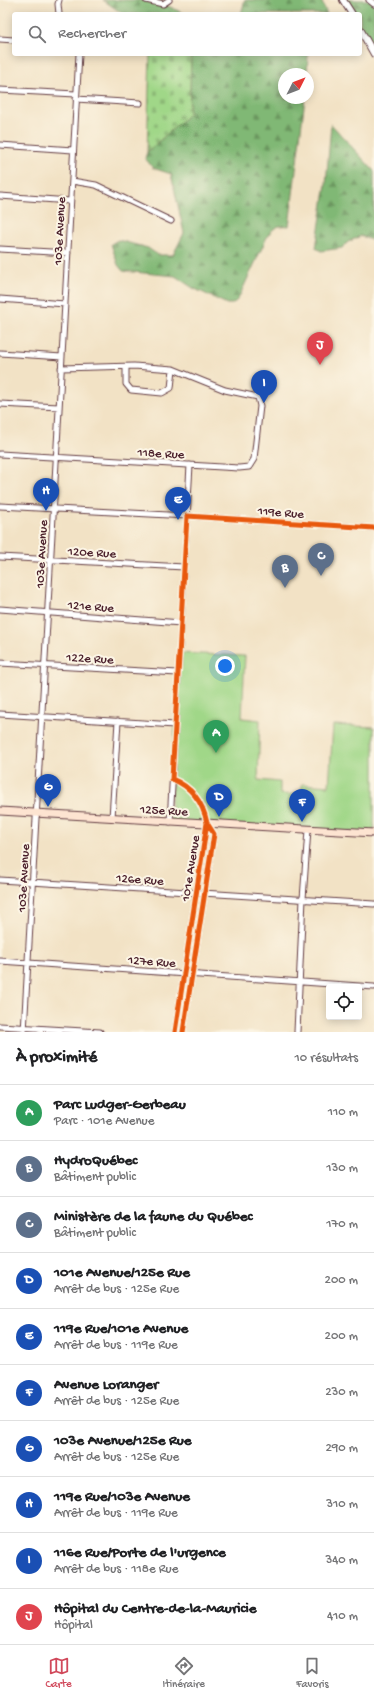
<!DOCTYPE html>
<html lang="fr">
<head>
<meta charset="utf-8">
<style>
	body { margin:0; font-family:"Gochi Hand",sans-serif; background:#f2f2f2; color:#202124 }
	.controls { position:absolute; right:12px; bottom:12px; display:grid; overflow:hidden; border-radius:4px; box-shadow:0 2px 10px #0003 }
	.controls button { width:36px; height:36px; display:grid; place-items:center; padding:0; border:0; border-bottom:1px solid #e0e0e0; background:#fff; color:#202124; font:20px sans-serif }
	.compass { position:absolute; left:278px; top:68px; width:36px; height:36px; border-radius:50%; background:#fff; box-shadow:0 2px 10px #0003; rotate:48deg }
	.you { position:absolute; left:225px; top:666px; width:14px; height:14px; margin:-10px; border:3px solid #fff; border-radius:50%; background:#1a73e8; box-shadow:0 0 0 6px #1a73e833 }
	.badge { display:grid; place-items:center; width:26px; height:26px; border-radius:50%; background:#d1495b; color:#fff; font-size:13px; font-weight:700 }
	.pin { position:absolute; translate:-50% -33px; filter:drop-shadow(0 1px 2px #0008) }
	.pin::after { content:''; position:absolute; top:21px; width:14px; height:12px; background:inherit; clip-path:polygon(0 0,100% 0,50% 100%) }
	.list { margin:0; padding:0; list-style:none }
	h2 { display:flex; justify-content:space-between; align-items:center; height:52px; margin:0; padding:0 16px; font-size:17px }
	h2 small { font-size:13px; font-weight:400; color:#757577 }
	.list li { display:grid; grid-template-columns:26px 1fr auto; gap:12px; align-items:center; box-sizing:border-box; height:56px; padding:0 16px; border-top:1px solid #e0e0e0 }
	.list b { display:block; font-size:15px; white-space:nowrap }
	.list p { margin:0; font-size:13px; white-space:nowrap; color:#757577 }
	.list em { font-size:13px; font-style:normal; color:#757577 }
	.icon { flex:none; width:22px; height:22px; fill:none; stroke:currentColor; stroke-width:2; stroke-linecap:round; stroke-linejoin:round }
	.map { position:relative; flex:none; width:374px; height:1032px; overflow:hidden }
	.search { position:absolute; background:#fff; box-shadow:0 2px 10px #0003; left:12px; right:12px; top:12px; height:44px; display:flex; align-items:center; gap:10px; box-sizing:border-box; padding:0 14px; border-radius:4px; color:#757577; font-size:15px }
	.sheet { height:612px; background:#fff }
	nav { display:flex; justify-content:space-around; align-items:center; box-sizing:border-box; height:56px; border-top:1px solid #e0e0e0; background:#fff; font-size:11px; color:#757577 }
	nav a { display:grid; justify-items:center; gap:2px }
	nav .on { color:#d1495b }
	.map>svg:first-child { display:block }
</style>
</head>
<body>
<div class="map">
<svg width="374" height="1032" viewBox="0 0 374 1032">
	<defs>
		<pattern id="forest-firs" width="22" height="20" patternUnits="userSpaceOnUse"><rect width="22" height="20" fill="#80b874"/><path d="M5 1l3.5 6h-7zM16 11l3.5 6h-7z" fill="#6b955f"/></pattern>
		<pattern id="cemetery-stones" width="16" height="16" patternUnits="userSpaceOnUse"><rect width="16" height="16" fill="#a0d788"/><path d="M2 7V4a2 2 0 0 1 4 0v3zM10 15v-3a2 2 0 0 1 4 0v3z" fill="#8bb876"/></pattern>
	</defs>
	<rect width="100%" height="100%" fill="#fcf5e5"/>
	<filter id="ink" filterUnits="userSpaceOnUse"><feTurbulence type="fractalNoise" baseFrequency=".025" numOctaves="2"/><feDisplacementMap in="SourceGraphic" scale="8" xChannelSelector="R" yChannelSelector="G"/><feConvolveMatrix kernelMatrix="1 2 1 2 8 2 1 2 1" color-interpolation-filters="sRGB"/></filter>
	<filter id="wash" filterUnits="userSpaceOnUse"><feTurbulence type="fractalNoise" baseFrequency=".012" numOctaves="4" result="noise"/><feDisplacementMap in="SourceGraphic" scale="16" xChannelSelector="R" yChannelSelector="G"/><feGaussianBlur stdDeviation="0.9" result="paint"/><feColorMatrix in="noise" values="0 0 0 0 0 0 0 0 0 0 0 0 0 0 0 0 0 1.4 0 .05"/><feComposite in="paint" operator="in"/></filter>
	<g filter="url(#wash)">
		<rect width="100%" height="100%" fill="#f2e2c5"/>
		<!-- forest -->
		<path fill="url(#forest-firs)" stroke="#656c50" d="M103 0H141L158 5 168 6 185 14H123Z
			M245 0H321L327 14H241Z
			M343 0H369L374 4V54L360 29V14H352Z
			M186 54H308L307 74H284V98H305L289 226C279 225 275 226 268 235L238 299 233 304H227L193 288 175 276 123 271 118 265 111 244 118 240 148 248 158 255H173L184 233 171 174 153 168 145 158 147 152 189 114 191 57Z
			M331 124 374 171V241L361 236 348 242 342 248 321 251 316 248 326 184Z"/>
		<!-- cemetery -->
		<path fill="url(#cemetery-stones)" stroke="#757b5a" d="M150 54H186L191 57 189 114 147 152Z"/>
		<!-- park -->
		<path fill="#a0d788" stroke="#757b5a" d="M179 653 245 656 242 718 260 720 258 780 280 782V794L301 795 302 784 329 786 333 725 374 727V833L170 822Z"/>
	</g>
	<g filter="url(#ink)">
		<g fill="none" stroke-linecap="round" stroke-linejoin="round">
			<defs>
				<path id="minor" d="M59 0 58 4 59 14
					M146 0 163 4 169 0
					M369 0 374 4
					M0 39 14 40
					M0 90 76 94
					M76 99 140 103
					M0 145 73 150
					M72 181 96 185 171 221
					M0 196 70 201
					M0 249 68 253
					M0 299 65 304
					M0 353 62 357
					M126 367V384L131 390 162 393 171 388 173 369
					M0 404 59 407
					M0 454 239 468 249 467 254 459 260 406 258 397 225 390 173 369 134 366 61 368
					M0 506 187 516 374 528
					M0 557 184 567
					M0 609 181 623
					M0 663 178 673
					M0 714 175 725
					M112 818 118 721
					M170 822 190 465
					M0 880 374 904
					M0 961 374 987
					M0 1026 100 1032
					M24 1032 79 54
					M175 1032 207 823
					M183 1032 214 834 207 823
					M297 1032 303 899 308 830"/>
				<path id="tertiary" d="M343 0 352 14
					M360 29 374 54"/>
				<path id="secondary" d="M0 811 374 833"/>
			</defs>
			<!-- minor casing -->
			<use href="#minor" stroke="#633c42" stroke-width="7"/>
			<!-- tertiary casing -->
			<use href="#tertiary" stroke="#633c42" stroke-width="8"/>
			<!-- secondary casing -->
			<use href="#secondary" stroke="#633c42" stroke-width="9"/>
			<!-- minor -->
			<use href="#minor" stroke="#fff" stroke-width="5"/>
			<!-- tertiary -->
			<use href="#tertiary" stroke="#fff" stroke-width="6"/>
			<!-- secondary -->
			<use href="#secondary" stroke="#fde4d1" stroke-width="7"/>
			<defs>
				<path id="cycleway" d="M175 1032 207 823C203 803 192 787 172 779L187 516 374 528
					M183 1032 214 834 207 823"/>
			</defs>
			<!-- cycleway casing -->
			<use href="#cycleway" stroke="#fcf5e5" stroke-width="8"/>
			<!-- cycleway -->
			<use href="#cycleway" stroke="#e8590c" stroke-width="5"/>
		</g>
	</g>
	<g text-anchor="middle" stroke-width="4" stroke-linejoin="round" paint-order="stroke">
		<!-- street labels -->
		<g font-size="13" fill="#4a1f2b" stroke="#fcf5e5">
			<text transform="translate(58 231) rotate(-87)" y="5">103e Avenue</text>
			<text transform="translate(161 452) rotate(3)" y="5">118e Rue</text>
			<text transform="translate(281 511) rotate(4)" y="5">119e Rue</text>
			<text transform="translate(92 551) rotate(3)" y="5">120e Rue</text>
			<text transform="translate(40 554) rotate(-87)" y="5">103e Avenue</text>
			<text transform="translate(91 605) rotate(4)" y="5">121e Rue</text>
			<text transform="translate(90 657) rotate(3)" y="5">122e Rue</text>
			<text transform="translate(164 809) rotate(3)" y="5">125e Rue</text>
			<text transform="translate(189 868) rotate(-81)" y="5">101e Avenue</text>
			<text transform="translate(22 878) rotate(-87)" y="5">103e Avenue</text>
			<text transform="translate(140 878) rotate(4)" y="5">126e Rue</text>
			<text transform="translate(152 960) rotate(4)" y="5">127e Rue</text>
		</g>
	</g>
</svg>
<div class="controls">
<button><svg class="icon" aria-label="locate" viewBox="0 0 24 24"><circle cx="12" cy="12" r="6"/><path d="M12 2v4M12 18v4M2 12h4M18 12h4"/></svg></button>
</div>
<svg class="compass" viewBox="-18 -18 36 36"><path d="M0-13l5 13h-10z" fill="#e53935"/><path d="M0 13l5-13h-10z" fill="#757577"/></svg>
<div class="you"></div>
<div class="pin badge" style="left:216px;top:753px;background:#2e9e5b">A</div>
<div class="pin badge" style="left:285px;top:588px;background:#5c6f8a">B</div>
<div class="pin badge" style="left:321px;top:576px;background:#5c6f8a">C</div>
<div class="pin badge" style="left:219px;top:817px;background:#1a4fb4">D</div>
<div class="pin badge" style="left:178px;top:520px;background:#1a4fb4">E</div>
<div class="pin badge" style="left:302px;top:822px;background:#1a4fb4">F</div>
<div class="pin badge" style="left:48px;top:807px;background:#1a4fb4">G</div>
<div class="pin badge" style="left:46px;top:511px;background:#1a4fb4">H</div>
<div class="pin badge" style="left:264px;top:403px;background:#1a4fb4">I</div>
<div class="pin badge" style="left:320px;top:365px;background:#e0444e">J</div>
<div class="search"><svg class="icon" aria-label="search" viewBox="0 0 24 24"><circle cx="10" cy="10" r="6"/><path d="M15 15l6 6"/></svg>Rechercher</div>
</div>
<section class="sheet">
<h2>À proximité<small>10 résultats</small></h2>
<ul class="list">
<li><span class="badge" style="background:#2e9e5b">A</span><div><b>Parc Ludger-Gerbeau</b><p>Parc · 101e Avenue</p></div><em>110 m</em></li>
<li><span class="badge" style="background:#5c6f8a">B</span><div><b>HydroQuébec</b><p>Bâtiment public</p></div><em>130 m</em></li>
<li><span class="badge" style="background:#5c6f8a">C</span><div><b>Ministère de la faune du Québec</b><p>Bâtiment public</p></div><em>170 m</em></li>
<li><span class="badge" style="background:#1a4fb4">D</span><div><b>101e Avenue/125e Rue</b><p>Arrêt de bus · 125e Rue</p></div><em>200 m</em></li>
<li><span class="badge" style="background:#1a4fb4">E</span><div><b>119e Rue/101e Avenue</b><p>Arrêt de bus · 119e Rue</p></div><em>200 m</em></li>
<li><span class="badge" style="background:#1a4fb4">F</span><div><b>Avenue Loranger</b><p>Arrêt de bus · 125e Rue</p></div><em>230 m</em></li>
<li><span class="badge" style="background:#1a4fb4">G</span><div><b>103e Avenue/125e Rue</b><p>Arrêt de bus · 125e Rue</p></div><em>290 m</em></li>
<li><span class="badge" style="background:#1a4fb4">H</span><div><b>119e Rue/103e Avenue</b><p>Arrêt de bus · 119e Rue</p></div><em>310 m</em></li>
<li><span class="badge" style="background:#1a4fb4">I</span><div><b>116e Rue/Porte de l'urgence</b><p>Arrêt de bus · 118e Rue</p></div><em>340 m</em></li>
<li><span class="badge" style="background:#e0444e">J</span><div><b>Hôpital du Centre-de-la-Mauricie</b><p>Hôpital</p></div><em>410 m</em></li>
</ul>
</section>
<nav>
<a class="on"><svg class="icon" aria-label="map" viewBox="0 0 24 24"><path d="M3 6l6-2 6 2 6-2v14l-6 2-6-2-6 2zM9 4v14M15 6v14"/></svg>Carte</a>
<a><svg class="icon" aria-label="directions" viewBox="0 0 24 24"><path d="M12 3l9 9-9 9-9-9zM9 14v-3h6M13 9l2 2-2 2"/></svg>Itinéraire</a>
<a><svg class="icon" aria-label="saved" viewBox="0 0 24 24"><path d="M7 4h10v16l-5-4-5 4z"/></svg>Favoris</a>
</nav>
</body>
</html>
